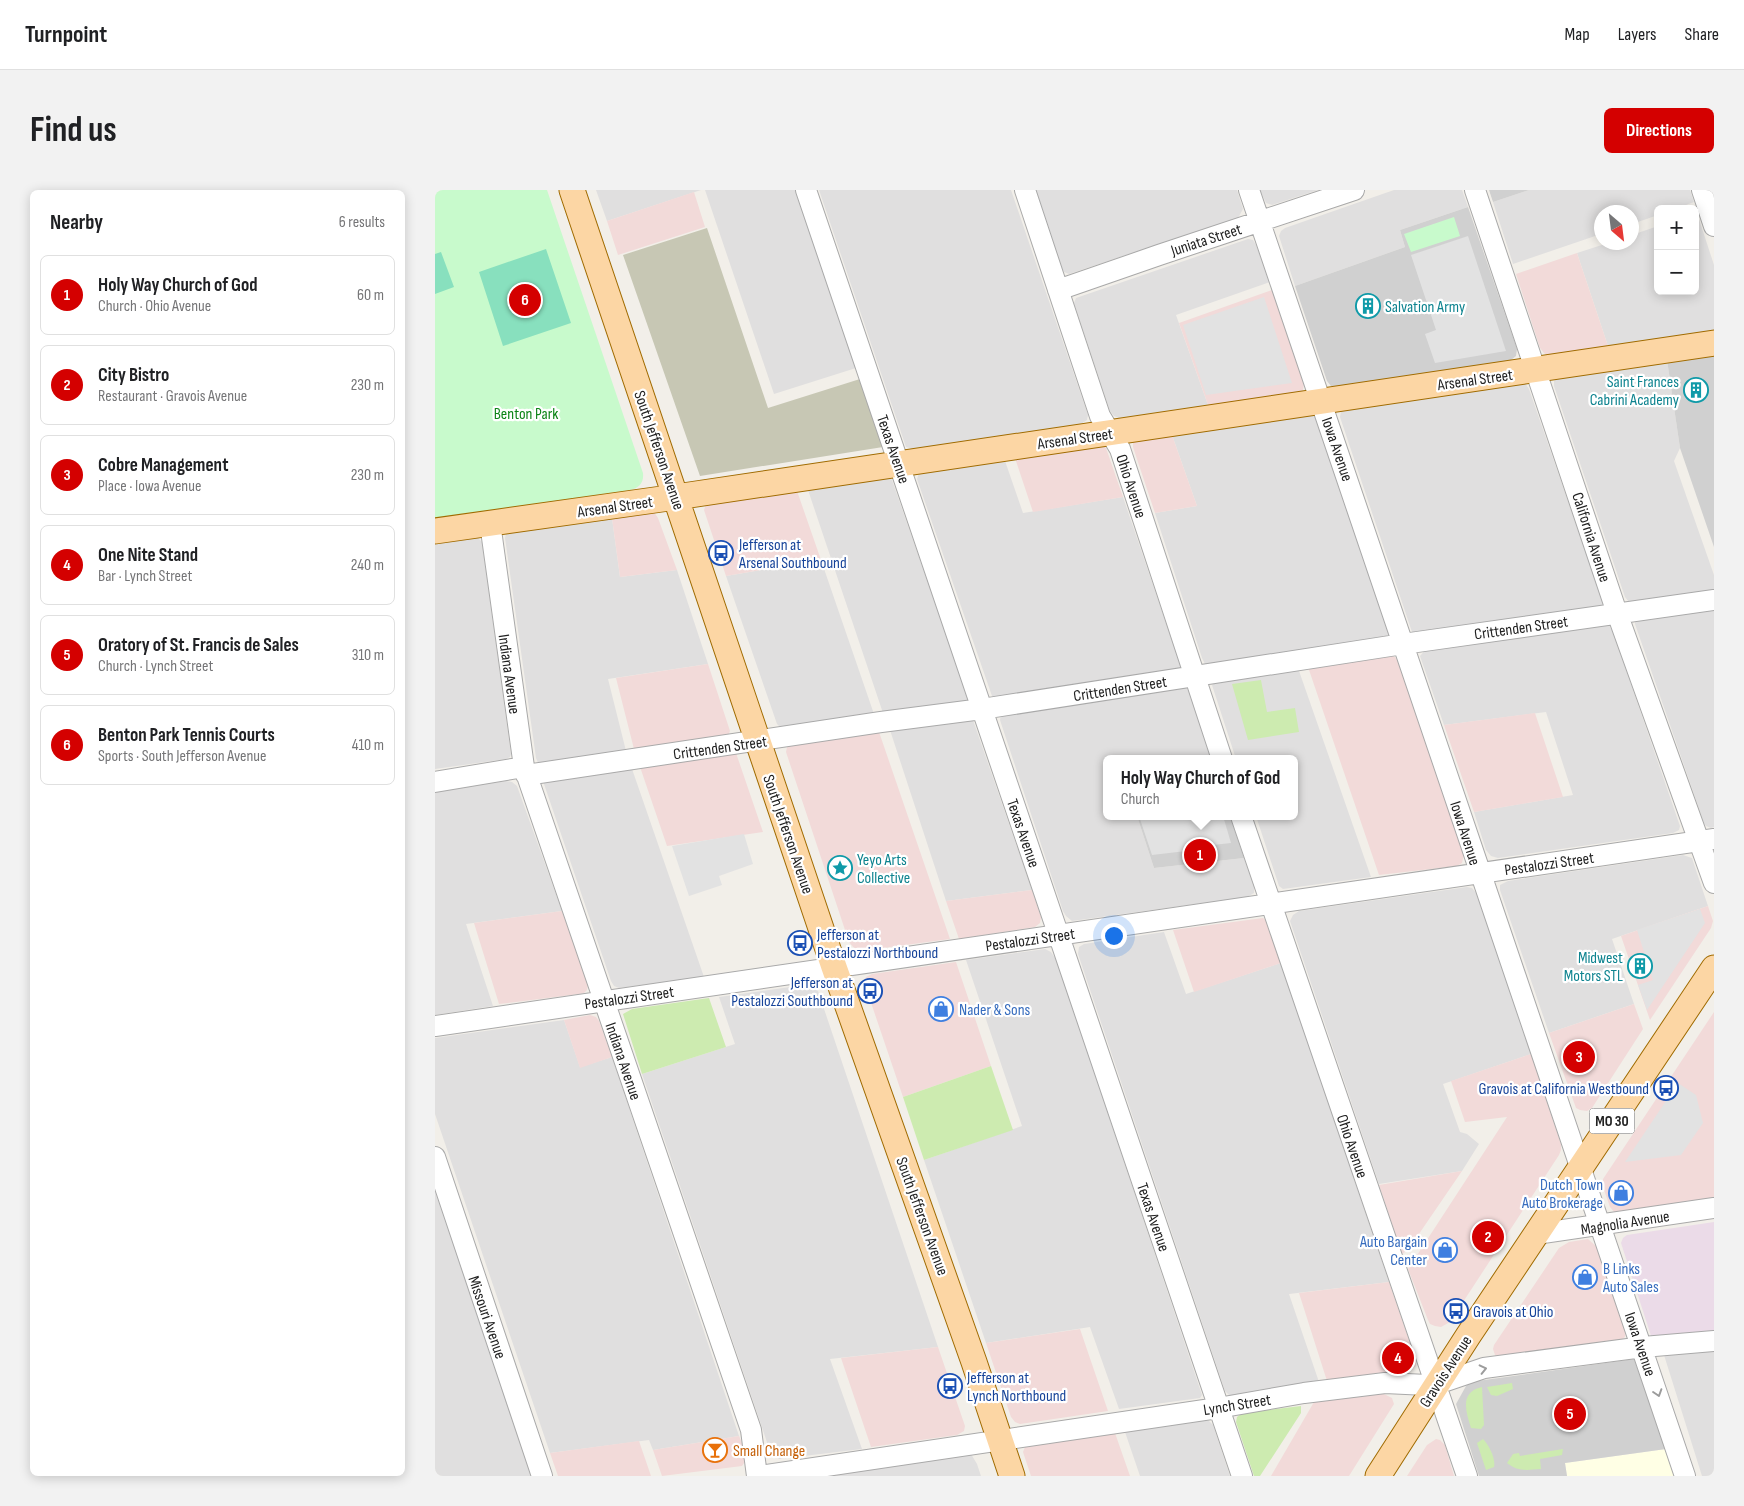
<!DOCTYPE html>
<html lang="en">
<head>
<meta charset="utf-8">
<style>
	body { margin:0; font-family:"Sofia Sans Condensed",sans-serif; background:#f2f2f2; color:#202124 }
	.controls { position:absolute; right:15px; top:15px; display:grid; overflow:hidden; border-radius:8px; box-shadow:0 2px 12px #0003 }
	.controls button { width:45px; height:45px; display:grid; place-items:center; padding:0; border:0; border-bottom:1px solid #e0e0e0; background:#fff; color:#202124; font:25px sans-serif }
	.compass { position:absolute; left:1159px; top:15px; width:45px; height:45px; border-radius:50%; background:#fff; box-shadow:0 2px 12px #0003; rotate:152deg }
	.you { position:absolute; left:678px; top:745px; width:18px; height:18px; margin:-12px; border:4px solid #fff; border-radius:50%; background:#1a73e8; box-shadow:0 0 0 8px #1a73e833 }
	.badge { display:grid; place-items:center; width:32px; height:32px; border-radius:50%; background:#d40000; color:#fff; font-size:16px; font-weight:700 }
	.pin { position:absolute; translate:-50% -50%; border:2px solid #fff; box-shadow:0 1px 5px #0006 }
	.popup { position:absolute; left:668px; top:565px; width:195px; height:65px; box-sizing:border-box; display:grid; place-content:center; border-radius:8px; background:#fff; filter:drop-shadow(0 1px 4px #0005); font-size:16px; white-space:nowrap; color:#757577 }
	.popup b { font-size:19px; color:#202124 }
	.popup::after { content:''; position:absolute; left:50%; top:100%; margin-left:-10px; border:10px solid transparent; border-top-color:#fff }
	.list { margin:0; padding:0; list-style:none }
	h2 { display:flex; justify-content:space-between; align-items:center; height:65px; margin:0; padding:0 20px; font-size:21px }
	h2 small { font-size:16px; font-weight:400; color:#757577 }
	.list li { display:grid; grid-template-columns:32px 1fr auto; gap:15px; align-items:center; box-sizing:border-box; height:80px; margin:0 10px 10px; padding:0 10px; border:1px solid #e0e0e0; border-radius:8px }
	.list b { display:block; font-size:19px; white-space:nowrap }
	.list p { margin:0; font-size:16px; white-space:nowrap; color:#757577 }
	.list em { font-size:16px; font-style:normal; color:#757577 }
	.map { position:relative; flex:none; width:1279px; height:1286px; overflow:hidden; border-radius:8px }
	header { display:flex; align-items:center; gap:30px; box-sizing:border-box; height:70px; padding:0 25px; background:#fff; border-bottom:1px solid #e0e0e0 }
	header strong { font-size:24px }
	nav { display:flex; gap:28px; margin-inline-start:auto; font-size:18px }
	.intro { display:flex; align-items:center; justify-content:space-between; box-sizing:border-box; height:120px; padding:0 30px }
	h1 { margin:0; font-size:35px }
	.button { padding:12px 22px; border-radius:8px; background:#d40000; color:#fff; font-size:18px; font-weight:700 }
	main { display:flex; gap:30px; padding:0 30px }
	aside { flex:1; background:#fff; border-radius:8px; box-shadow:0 2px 12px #0003 }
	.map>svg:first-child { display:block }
</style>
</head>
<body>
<header>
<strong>Turnpoint</strong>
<nav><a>Map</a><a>Layers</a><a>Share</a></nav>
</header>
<div class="intro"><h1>Find us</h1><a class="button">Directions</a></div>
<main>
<aside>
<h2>Nearby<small>6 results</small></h2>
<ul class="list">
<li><span class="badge">1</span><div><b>Holy Way Church of God</b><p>Church · Ohio Avenue</p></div><em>60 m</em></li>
<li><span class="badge">2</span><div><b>City Bistro</b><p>Restaurant · Gravois Avenue</p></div><em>230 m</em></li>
<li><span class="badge">3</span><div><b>Cobre Management</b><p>Place · Iowa Avenue</p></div><em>230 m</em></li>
<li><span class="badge">4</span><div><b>One Nite Stand</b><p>Bar · Lynch Street</p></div><em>240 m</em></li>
<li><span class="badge">5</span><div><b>Oratory of St. Francis de Sales</b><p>Church · Lynch Street</p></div><em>310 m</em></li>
<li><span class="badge">6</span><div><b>Benton Park Tennis Courts</b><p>Sports · South Jefferson Avenue</p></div><em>410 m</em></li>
</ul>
</aside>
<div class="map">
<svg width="1279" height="1286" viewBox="0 0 1279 1286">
	<rect width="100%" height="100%" fill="#f2efe9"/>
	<!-- residential -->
	<path fill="#e0dfdf" d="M161 0H266L172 31Z
		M270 0H360L421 178 339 204Z
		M384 0H576L653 225 652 230 646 234 478 259 471 257Z
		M601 0H802L808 19 803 28 634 84 629 82 627 78Z
		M825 0H883L837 15 831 13Z
		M959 0H1027L1033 17 965 40 970 57 860 96 844 46 846 41 850 38Z
		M1094 0H1255L1259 12 1240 19H1223V25L1197 34 1196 22H1166V44L1078 74 1058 12Z
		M1260 23H1262L1279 75V142L1174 159 1142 63 1173 53 1196 52 1197 45 1223 36V101H1260Z
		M813 49 818 50 821 55 835 92 741 125 773 215 684 228 679 226 675 221 639 113 641 108Z
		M1232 170 1245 258 1239 271 1279 385V404L1194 412 1190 407 1119 196V191L1123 187Z
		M1090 193 1094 199 1169 415 1167 420 978 445 905 227 906 221Z
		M878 224 882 230 955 443 954 449 771 476 767 468 720 323 762 316 737 245Z
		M569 268 588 323 688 307 747 480 561 511 557 506 482 289 484 283Z
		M454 286 457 290 533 507V512L449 526 372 297Z
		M177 328 185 387 242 380 273 474 173 489 192 565 104 575 101 568 70 348 71 344 74 341Z
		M43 348 47 352 76 564 75 567 71 569 0 579V353Z
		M386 370 440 527 346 538 342 534 291 386Z
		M1279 417V637L1276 638 1271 636 1269 633 1200 434V430Z
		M1174 435 1178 442 1245 636 1244 640 1238 643 1063 668 1056 666 1051 660 1039 622 1138 605 1111 522 1009 535 985 466 992 458Z
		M863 478 936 687 848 699 844 696 821 626H859V569H801L777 495 782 490Z
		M747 496 752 498 755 504 776 569H671V626H702L719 678 809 668 819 696V703L812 707 637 731 631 726 628 721 565 530 566 525Z
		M538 530 597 700 511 711 454 537Z
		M196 576 269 787 184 798 179 796 176 791 109 594 110 591Z
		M71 591 77 592 82 596 127 721 31 734 58 816 0 825V602Z
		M1248 665 1257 668 1273 716 1177 749 1199 814 1114 843 1065 700V695L1073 691Z
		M1032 697 1037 698 1042 704 1096 864 1008 894 1025 942 1032 944 1044 954 1027 981 944 994 855 731 858 725 864 721Z
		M729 742 751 804 846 773 954 1092 854 1104 884 1192 801 1206 794 1205 790 1201 643 764 644 757 649 754Z
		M610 759 616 762 622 771 767 1205 765 1208 684 1219 655 1137 551 1153 489 970 587 936 531 770Z
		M376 794 380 796 383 801 503 1157 395 1169 427 1259 344 1269 338 1266 335 1261 207 884 300 854 284 807Z
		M129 830 145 877 177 867 304 1246 218 1260 214 1250 115 1263 0 924V848Z
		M0 993 100 1286H0Z
		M1279 1158V1286H1267L1229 1165Z
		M768 1230 774 1231 778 1235 795 1286H705L690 1242Z
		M536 1264 542 1274 546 1286H359Z"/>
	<!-- commercial -->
	<path fill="#f2dad9" d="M259 2 270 37 183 65 172 31Z
		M1142 63 1174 159 1113 166 1109 163 1105 158 1081 84Z
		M837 100 869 194 868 200 861 204 773 215 744 133Z
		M737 245 762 316 720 323 698 257V252L704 249Z
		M667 255 671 258 688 307 598 322 580 268Z
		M361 298 386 370 291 386 269 320 271 314Z
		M219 322 223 328 242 380 185 387 177 328Z
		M955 465 960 467 964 473 1029 664 1027 673 1022 676 944 685 873 477Z
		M273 474 295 541 292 548 200 563 181 488Z
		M1100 523 1128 607 1039 622 1009 535Z
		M443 539 515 749 426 761 419 758 414 752 351 562 352 557 357 553Z
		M301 563 328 642 232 656 204 574Z
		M597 700 606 727 605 733 600 737 524 749 511 711Z
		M1273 716 1278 731 1276 738 1215 830 1186 746Z
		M127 721 153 795 152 800 149 803 144 804 64 814 39 733Z
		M828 728 832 731 846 773 759 802 738 740Z
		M521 772 556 876 468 907 429 792 431 787 437 784Z
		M1199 814 1208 839 1157 918 1152 921 1145 920 1141 918 1114 843Z
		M1279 822V1008L1180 1023 1175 1017 1168 997V989Z
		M155 825 161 827 164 831 177 867 145 878 129 830Z
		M1096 864 1126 954V960L1124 965 1015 1132 1006 1137 1000 1136 995 1134 993 1130 973 1079 1072 927 1030 932 1016 891Z
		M1027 981 973 1060 967 1064 944 995Z
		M1153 1049 1163 1058 1191 1142 1190 1147 1185 1151 1064 1167 1060 1165 1058 1159 1059 1155 1124 1058 1134 1052Z
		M954 1092 981 1170V1176L975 1180 892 1191 864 1103Z
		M645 1139 673 1221 585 1234 580 1232 576 1227 551 1153Z
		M503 1157 530 1236 529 1241 522 1245 436 1257 406 1168Z
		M947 1203 957 1208 959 1214 914 1286H836L879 1212Z
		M680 1243 695 1286H596L588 1262 590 1257Z
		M304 1246 313 1267 307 1276 227 1286 218 1260Z
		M1001 1249 1005 1250 1010 1255 1019 1286H972L992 1255Z
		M204 1251 216 1286H123L115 1263Z"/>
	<!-- industrial -->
	<path fill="#ebdbe8" d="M1279 1032V1144L1218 1152 1186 1053 1188 1048 1192 1045Z"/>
	<!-- education -->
	<path fill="#ffffe5" d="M1231 1259 1240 1286H1132L1130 1273Z"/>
	<!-- religious -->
	<path fill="#d0d0d0" d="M1054 0H1094L1058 12Z
		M1033 17 1082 159 1081 166 1076 170 903 197 896 196 892 191 860 96 970 57 965 40Z
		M1279 164V357L1245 258 1232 170Z
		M702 626H795L809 668 719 678Z
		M1199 1169 1231 1259 1130 1273 1132 1286H1044L1021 1214 1031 1196 1035 1192Z"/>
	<!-- construction -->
	<path fill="#c7c7b4" d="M272 38 333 218 425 189 448 257 265 286 188 65Z"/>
	<!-- grass -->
	<path fill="#cdebb0" d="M826 490 832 522 860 518 864 542 813 550 797 494Z
		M274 808 291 857 207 884 188 824 197 819Z
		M556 876 578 940 489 970 468 907Z
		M1077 1193 1078 1199 1062 1206 1056 1205 1052 1197Z
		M1047 1197 1049 1235 1046 1239 1036 1238C1031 1222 1024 1202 1047 1197Z
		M866 1216V1223L825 1286H819L801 1232 802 1227 807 1223Z
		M1048 1249C1054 1255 1061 1269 1059 1277L1051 1280 1042 1253Z
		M1128 1259 1127 1265 1105 1269 1106 1279C1092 1280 1083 1282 1072 1273L1078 1264 1084 1263 1085 1266Z"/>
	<!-- park -->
	<path fill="#c8facc" d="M0 0H112L208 283C209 293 204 298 195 300L0 329Z
		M1019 27 1025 46 976 62 969 44Z"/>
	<!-- pitch -->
	<path fill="#88e0be" d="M111 59 136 133 68 156 44 82Z
		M6 62 19 97 0 104V64Z"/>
	<!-- parking -->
	<path fill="#e2e2e2" d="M1033 46 1071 161 1000 173 990 144 1001 140 976 65Z
		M829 107 857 193 771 205 748 135Z
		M704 626H788L796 653 751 658V661L717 665Z
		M309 644 318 674 284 686 287 695 254 706 237 656Z
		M1265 719 1270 733 1212 820 1203 795 1218 790 1202 740Z
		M1243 893 1261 905 1268 933 1246 965 1190 972Z"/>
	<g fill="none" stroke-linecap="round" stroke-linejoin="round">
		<defs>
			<path id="minor" d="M371 0 807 1286
				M590 0 665 226 685 259 787 569
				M814 0 1250 1286
				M1040 0 1182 423 1279 693
				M1267 0 1279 36
				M623 100 724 65 919 0
				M55 333 89 577 316 1240 322 1286
				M91 585 446 532 547 519 968 454 1279 410
				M0 592 89 577
				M806 626C880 847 958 1066 1032 1286
				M0 836 1279 649
				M0 967 107 1286
				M1101 1044 1279 1018
				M324 1286 783 1218 869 1203 950 1193 992 1195 1002 1194 1049 1178 1208 1157 1279 1151"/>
			<path id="major" d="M137 0 399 777 539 1172 577 1286
				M0 341 241 307 1279 153
				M943 1286 1033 1146 1279 778"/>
		</defs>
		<!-- minor casing -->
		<use href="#minor" stroke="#a9a9a9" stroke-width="22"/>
		<!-- major casing -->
		<use href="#major" stroke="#a06b00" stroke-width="27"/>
		<!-- minor -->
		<use href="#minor" stroke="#fff" stroke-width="20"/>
		<!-- major -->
		<use href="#major" stroke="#fcd6a4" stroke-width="25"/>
	</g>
	<!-- one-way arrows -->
	<defs><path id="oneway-chevron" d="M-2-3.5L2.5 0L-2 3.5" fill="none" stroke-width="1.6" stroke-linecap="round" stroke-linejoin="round" transform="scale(1.25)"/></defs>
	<g stroke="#9c9c9c">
		<use href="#oneway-chevron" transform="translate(1048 1179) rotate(-13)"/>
		<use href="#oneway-chevron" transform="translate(1223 1203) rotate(72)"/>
	</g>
	<!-- icons -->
	<defs>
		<symbol id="building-ring" viewBox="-11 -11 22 22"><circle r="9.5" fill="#fff" stroke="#0f9aa8" stroke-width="1.5"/><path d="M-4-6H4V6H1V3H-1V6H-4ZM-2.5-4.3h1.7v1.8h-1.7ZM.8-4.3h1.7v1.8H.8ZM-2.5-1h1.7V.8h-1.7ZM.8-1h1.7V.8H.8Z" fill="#0f9aa8"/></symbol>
		<symbol id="bus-ring" viewBox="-11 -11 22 22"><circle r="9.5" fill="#fff" stroke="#1a4fb4" stroke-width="1.5"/><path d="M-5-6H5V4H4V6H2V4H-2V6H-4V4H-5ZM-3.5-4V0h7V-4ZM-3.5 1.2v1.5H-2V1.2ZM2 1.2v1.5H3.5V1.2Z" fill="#1a4fb4"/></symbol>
		<symbol id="sight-ring" viewBox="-11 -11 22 22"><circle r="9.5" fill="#fff" stroke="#0f9aa8" stroke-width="1.5"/><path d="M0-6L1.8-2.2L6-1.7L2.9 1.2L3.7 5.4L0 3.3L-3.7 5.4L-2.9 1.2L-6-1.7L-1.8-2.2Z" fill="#0f9aa8"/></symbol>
		<symbol id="shop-ring" viewBox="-11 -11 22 22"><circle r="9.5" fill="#fff" stroke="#3f7fe0" stroke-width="1.5"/><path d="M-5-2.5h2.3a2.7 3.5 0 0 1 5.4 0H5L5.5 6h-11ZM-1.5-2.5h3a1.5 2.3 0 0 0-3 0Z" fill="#3f7fe0"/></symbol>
		<symbol id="bar-ring" viewBox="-11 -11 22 22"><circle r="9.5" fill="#fff" stroke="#e8710a" stroke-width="1.5"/><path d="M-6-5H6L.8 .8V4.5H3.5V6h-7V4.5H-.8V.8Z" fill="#e8710a"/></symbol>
	</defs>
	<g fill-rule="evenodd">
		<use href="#building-ring" x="919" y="102" width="28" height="28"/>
		<use href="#building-ring" x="1247" y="186" width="28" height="28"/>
		<use href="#bus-ring" x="272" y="349" width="28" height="28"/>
		<use href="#sight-ring" x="391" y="664" width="28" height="28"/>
		<use href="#bus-ring" x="351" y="739" width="28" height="28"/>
		<use href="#building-ring" x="1191" y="762" width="28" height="28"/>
		<use href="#bus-ring" x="421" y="787" width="28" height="28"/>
		<use href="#shop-ring" x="492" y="805" width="28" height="28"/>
		<use href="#bus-ring" x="1217" y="884" width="28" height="28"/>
		<use href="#shop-ring" x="1172" y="989" width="28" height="28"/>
		<use href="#shop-ring" x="996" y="1046" width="28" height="28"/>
		<use href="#shop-ring" x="1136" y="1073" width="28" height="28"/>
		<use href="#bus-ring" x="1007" y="1107" width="28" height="28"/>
		<use href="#bus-ring" x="501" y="1182" width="28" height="28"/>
		<use href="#bar-ring" x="266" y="1246" width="28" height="28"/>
	</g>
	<g text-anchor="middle" stroke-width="4.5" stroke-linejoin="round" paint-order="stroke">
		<!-- shield labels -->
		<rect fill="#fff" stroke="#646464" stroke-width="1" x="1154.5" y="918.5" width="45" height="25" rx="4"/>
		<g font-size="15" font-weight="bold" fill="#222">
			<text x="1177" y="936">MO 30</text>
		</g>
		<!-- street labels -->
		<g font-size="16" fill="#222" stroke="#fff">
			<text transform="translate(771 49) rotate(-18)" y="6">Juniata Street</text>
			<text transform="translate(1040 189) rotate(-8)" y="6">Arsenal Street</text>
			<text transform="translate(640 248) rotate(-8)" y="6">Arsenal Street</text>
			<text transform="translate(459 259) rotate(71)" y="6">Texas Avenue</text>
			<text transform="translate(903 259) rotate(71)" y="6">Iowa Avenue</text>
			<text transform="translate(225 260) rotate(71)" y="6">South Jefferson Avenue</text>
			<text transform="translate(697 296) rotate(72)" y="6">Ohio Avenue</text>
			<text transform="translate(180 316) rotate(-8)" y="6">Arsenal Street</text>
			<text transform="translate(1157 347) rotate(72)" y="6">California Avenue</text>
			<text transform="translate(1086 437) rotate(-8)" y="6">Crittenden Street</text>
			<text transform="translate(75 484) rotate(82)" y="6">Indiana Avenue</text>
			<text transform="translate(685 498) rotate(-9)" y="6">Crittenden Street</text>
			<text transform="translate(285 557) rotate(-8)" y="6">Crittenden Street</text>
			<text transform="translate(589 643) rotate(71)" y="6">Texas Avenue</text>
			<text transform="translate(1031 643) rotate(72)" y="6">Iowa Avenue</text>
			<text transform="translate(354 644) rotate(71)" y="6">South Jefferson Avenue</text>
			<text transform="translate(1114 673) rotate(-8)" y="6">Pestalozzi Street</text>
			<text transform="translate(595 749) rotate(-8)" y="6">Pestalozzi Street</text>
			<text transform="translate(194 807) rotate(-8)" y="6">Pestalozzi Street</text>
			<text transform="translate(189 871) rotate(71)" y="6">Indiana Avenue</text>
			<text transform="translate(918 956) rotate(71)" y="6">Ohio Avenue</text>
			<text transform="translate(488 1026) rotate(70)" y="6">South Jefferson Avenue</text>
			<text transform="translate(719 1027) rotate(71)" y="6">Texas Avenue</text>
			<text transform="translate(1190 1032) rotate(-9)" y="6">Magnolia Avenue</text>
			<text transform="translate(53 1127) rotate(71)" y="6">Missouri Avenue</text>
			<text transform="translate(1206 1154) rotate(71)" y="6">Iowa Avenue</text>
			<text transform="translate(1010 1181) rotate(-57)" y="6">Gravois Avenue</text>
			<text transform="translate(802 1214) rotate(-9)" y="6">Lynch Street</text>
		</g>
		<!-- culture labels -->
		<g font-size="16" fill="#0d838f" stroke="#fff" text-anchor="start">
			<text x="950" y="122">Salvation Army</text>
			<text x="1244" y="197" text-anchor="end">Saint Frances<tspan x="1244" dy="18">Cabrini Academy</tspan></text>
			<text x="422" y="675">Yeyo Arts<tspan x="422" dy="18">Collective</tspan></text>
			<text x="1188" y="773" text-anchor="end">Midwest<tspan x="1188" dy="18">Motors STL</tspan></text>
		</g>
		<!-- park labels -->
		<g font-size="16" fill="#0c8416" stroke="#fff">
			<text x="91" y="229">Benton Park</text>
		</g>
		<!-- transit labels -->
		<g font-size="16" fill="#164399" stroke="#fff" text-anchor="start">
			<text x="304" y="360">Jefferson at<tspan x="304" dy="18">Arsenal Southbound</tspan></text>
			<text x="382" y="750">Jefferson at<tspan x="382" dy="18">Pestalozzi Northbound</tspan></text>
			<text x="418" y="798" text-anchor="end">Jefferson at<tspan x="418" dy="18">Pestalozzi Southbound</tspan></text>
			<text x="1214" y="904" text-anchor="end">Gravois at California Westbound</text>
			<text x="1038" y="1127">Gravois at Ohio</text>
			<text x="532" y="1193">Jefferson at<tspan x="532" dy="18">Lynch Northbound</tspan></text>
		</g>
		<!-- shop labels -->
		<g font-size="16" fill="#366cbe" stroke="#fff" text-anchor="start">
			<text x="524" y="825">Nader &amp; Sons</text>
			<text x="1168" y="1000" text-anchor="end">Dutch Town<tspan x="1168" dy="18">Auto Brokerage</tspan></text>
			<text x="992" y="1057" text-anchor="end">Auto Bargain<tspan x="992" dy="18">Center</tspan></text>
			<text x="1168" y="1084">B Links<tspan x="1168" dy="18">Auto Sales</tspan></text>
		</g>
		<!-- food labels -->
		<g font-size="16" fill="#c56008" stroke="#fff" text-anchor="start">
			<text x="298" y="1266">Small Change</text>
		</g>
	</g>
</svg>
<div class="controls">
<button>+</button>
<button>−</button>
</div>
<svg class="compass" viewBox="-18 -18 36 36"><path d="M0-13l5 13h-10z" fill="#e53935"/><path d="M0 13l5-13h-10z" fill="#757577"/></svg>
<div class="you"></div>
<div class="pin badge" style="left:765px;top:665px">1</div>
<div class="popup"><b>Holy Way Church of God</b>Church</div>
<div class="pin badge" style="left:1053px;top:1047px">2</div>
<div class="pin badge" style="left:1144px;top:867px">3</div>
<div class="pin badge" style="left:963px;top:1168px">4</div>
<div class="pin badge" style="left:1135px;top:1224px">5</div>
<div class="pin badge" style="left:90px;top:110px">6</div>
</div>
</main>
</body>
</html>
